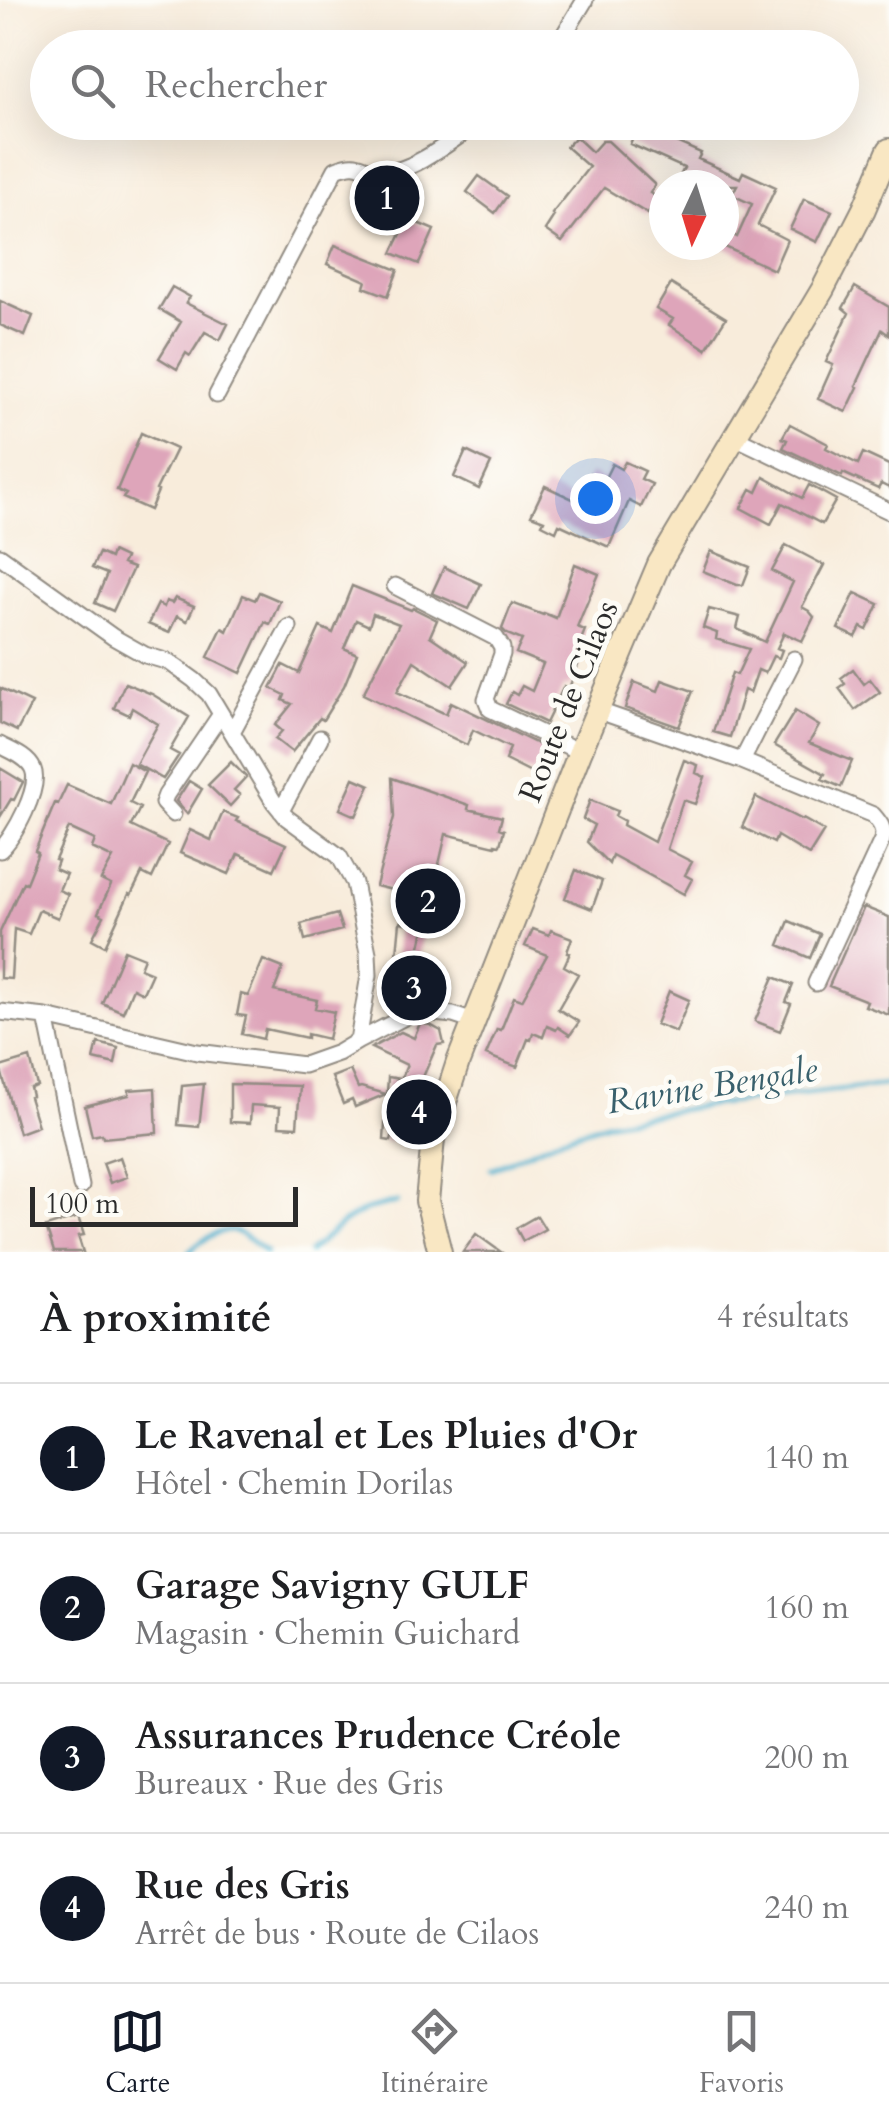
<!DOCTYPE html>
<html lang="fr">
<head>
<meta charset="utf-8">
<style>
	body { margin:0; font-family:Cardo,serif; background:#f2f2f2; color:#202124 }
	.compass { position:absolute; left:649px; top:170px; width:90px; height:90px; border-radius:50%; background:#fff; box-shadow:0 10px 40px #0002; rotate:184deg }
	.scale { position:absolute; left:30px; bottom:25px; width:268px; box-sizing:border-box; padding-left:10px; border:5px solid #2b2b2b; border-top:0; font-size:28px; line-height:35px; white-space:nowrap; color:#2b2b2b; -webkit-text-stroke:8px #fdfcf7; paint-order:stroke }
	.you { position:absolute; left:595px; top:498px; width:35px; height:35px; margin:-25px; border:8px solid #fff; border-radius:50%; background:#1a73e8; box-shadow:0 0 0 15px #1a73e833 }
	.badge { display:grid; place-items:center; width:65px; height:65px; border-radius:50%; background:#111827; color:#fff; font-size:32px; font-weight:700 }
	.pin { position:absolute; translate:-50% -50%; border:5px solid #fff; box-shadow:0 2px 10px #0006 }
	.list { margin:0; padding:0; list-style:none }
	h2 { display:flex; justify-content:space-between; align-items:center; height:130px; margin:0; padding:0 40px; font-size:42px }
	h2 small { font-size:32px; font-weight:400; color:#757577 }
	.list li { display:grid; grid-template-columns:65px 1fr auto; gap:30px; align-items:center; box-sizing:border-box; height:150px; padding:0 40px; border-top:2px solid #e0e0e0 }
	.list b { display:block; font-size:38px; white-space:nowrap }
	.list p { margin:0; font-size:32px; white-space:nowrap; color:#757577 }
	.list em { font-size:32px; font-style:normal; color:#757577 }
	.icon { flex:none; width:55px; height:55px; fill:none; stroke:currentColor; stroke-width:2; stroke-linecap:round; stroke-linejoin:round }
	.map { position:relative; flex:none; width:889px; height:1252px; overflow:hidden }
	.search { position:absolute; background:#fff; box-shadow:0 10px 40px #0002; left:30px; right:30px; top:30px; height:110px; display:flex; align-items:center; gap:25px; box-sizing:border-box; padding:0 35px; border-radius:55px; color:#757577; font-size:38px }
	.sheet { height:730px; background:#fff }
	nav { display:flex; justify-content:space-around; align-items:center; box-sizing:border-box; height:140px; border-top:2px solid #e0e0e0; background:#fff; font-size:28px; color:#757577 }
	nav a { display:grid; justify-items:center; gap:5px }
	nav .on { color:#111827 }
	.map>svg:first-child { display:block }
</style>
</head>
<body>
<div class="map">
<svg width="889" height="1252" viewBox="0 0 889 1252">
	<rect width="100%" height="100%" fill="#fdfcf7"/>
	<filter id="ink" filterUnits="userSpaceOnUse"><feTurbulence type="fractalNoise" baseFrequency=".01" numOctaves="2"/><feDisplacementMap in="SourceGraphic" scale="20" xChannelSelector="R" yChannelSelector="G"/><feConvolveMatrix kernelMatrix="1 2 1 2 8 2 1 2 1" color-interpolation-filters="sRGB"/></filter>
	<filter id="wash" filterUnits="userSpaceOnUse"><feTurbulence type="fractalNoise" baseFrequency=".0048" numOctaves="4" result="noise"/><feDisplacementMap in="SourceGraphic" scale="40" xChannelSelector="R" yChannelSelector="G"/><feGaussianBlur stdDeviation="2.25" result="paint"/><feColorMatrix in="noise" values="0 0 0 0 0 0 0 0 0 0 0 0 0 0 0 0 0 1.4 0 .05"/><feComposite in="paint" operator="in"/></filter>
	<g filter="url(#wash)">
		<rect width="100%" height="100%" fill="#f8ecdb"/>
		<g fill="none" stroke-linecap="round" stroke-linejoin="round">
			<!-- stream -->
			<path stroke="#4fb0ce" stroke-width="5" d="M491 1169 560 1138 609 1122 702 1106 889 1084
				M189 1252C201 1241 219 1227 236 1232 247 1236 256 1246 266 1252
				M309 1252 343 1223 365 1210 398 1202"/>
		</g>
		<g id="blocks">
			<!-- building -->
			<path fill="#dea5ba" d="M638 125 701 153 698 159 740 178 743 172 776 187 758 225 787 240 774 270 721 245H724L727 232 737 237 752 204 732 195 737 185H704L681 174 684 168 630 144Z
				M576 137 592 152 602 141H608L655 185 650 193 658 198 648 214 604 188 562 242 545 230 554 216 552 214 589 167 566 147Z
				M479 176 507 196 495 213 467 192Z
				M804 199 832 211 817 242 790 229Z
				M408 219 434 230 419 264 392 253Z
				M335 245 398 270 388 296 364 287 366 281 327 264Z
				M671 284 726 318 706 349 669 325 673 319 656 309Z
				M172 287 190 297 186 303 228 324 220 340 205 332 190 356 186 353 177 369 159 358 181 322 159 309Z
				M855 287 889 307V335L882 330 856 386 858 387 846 412 818 399 833 365 826 362 849 313 843 308Z
				M0 301 33 316 25 336 0 325Z
				M790 424 828 444 826 448 858 464 863 453 889 465V488L881 484 878 489 843 473 842 476 783 448 787 440 782 438Z
				M141 433 176 449 156 490 158 491 150 510 123 498 126 494 117 490Z
				M466 451 491 463 479 489 454 477Z
				M625 462 645 471 641 479 652 484 641 507 629 501 609 547 559 524 556 531 542 524 544 520 531 515 545 486 577 501 590 473 604 480 612 464 621 469Z
				M764 477 802 498 809 485 836 500 822 524 782 503 771 524 741 508 751 489 757 492Z
				M786 545 824 565 802 607 809 611 814 617 802 641 784 633 777 648 782 650 779 658 773 656 765 673 758 670 750 693 744 690 730 737 713 732 732 673 737 675 749 649 716 639 717 633 703 628 709 609 740 617 737 629 765 642 793 582 772 571Z
				M711 551 750 567 743 585H737L703 571Z
				M112 552 125 558 122 564 133 568 113 611 95 603 107 574 92 568 99 553 110 558Z
				M575 564 599 574 577 627 585 630 572 663 578 665 569 688 564 686 546 723 506 704 512 692 517 695 522 686 532 691 543 664 516 653 522 640 507 634 502 629 512 603 543 615 544 613 556 618Z
				M444 567 481 584 469 609 432 593Z
				M352 586 411 610 413 608 437 620 430 636 468 662 452 686 414 661 397 692 446 714 451 702 546 748 533 774 505 760 510 748 473 730 467 745 363 694 399 624 373 614 369 626 356 620 344 648 357 654 344 686 323 720 320 718 292 752 275 739 282 731 275 725 292 704 283 700 285 695 271 688 283 665 299 673 320 627 333 633Z
				M259 592 280 601 270 624 265 622 241 673 208 657 222 628 227 631 243 595 255 600Z
				M855 593 879 604 867 630 861 627 856 637 838 629Z
				M175 598 194 606 187 621 177 616 169 633 148 624 158 604 164 607 166 601 172 603Z
				M853 669 864 684 870 679 880 692 855 710 839 688 845 684 841 678Z
				M662 680 693 691 679 727 625 708 634 682 658 691Z
				M125 683 152 694 189 717 170 750 179 755 163 779 136 764 158 724 132 708 129 715 114 708Z
				M0 688 32 703 17 731 0 723Z
				M795 711 819 726 809 743 852 761 841 787 822 779 825 774 774 745Z
				M684 760 698 765 696 773 705 777 695 804 683 800 667 849 692 862 685 875 692 879 684 894 612 855 609 864 587 842 594 825 583 819 590 800 617 811 615 816 624 821 623 825 654 842Z
				M231 762 246 777 234 790 240 795 230 806 208 785Z
				M129 763 145 772 130 803 140 808 131 826 168 844 152 878 142 873 131 895 129 894 105 946 92 939 104 916 98 913 111 885 101 880 113 858 92 848 95 840 69 828 55 860 58 861 55 869 66 874 59 890 68 894 58 918 39 910 29 934 14 929 11 979 0 978V932L23 882 26 883 38 853 35 851 55 803 58 804 67 785 111 804Z
				M0 768 23 782 14 800 11 799 0 817Z
				M354 778 370 785 356 816 340 809Z
				M392 778 469 805 468 809 502 817 499 828 504 830 500 845 495 844V846L446 834 416 964 426 965 425 979 416 978 415 995 386 992 389 964H396L400 922 406 923 413 895 376 886 394 817Z
				M189 781 202 789 187 814 176 801Z
				M756 797 802 820 803 819 824 831 809 855 777 836 774 843 742 827Z
				M223 812 238 818 236 821 286 844 274 870 238 854 229 874 180 853 190 830 211 840Z
				M576 870 602 881 592 909 565 898Z
				M864 907 889 917V1015L865 1006 867 1001 829 986Z
				M337 914 342 930 305 940 301 924Z
				M789 921 820 934 810 958 779 945Z
				M533 929 549 935 551 930 572 938 567 952 570 953 564 966 578 974 558 1009 579 1022 570 1035 558 1027 556 1030 547 1026 543 1037 533 1033 531 1040 528 1039 517 1067 486 1055 497 1029 501 1030 514 997 522 1000 547 955 525 946Z
				M124 950 144 958 140 968 152 973 143 993 133 988 123 1012 102 1003Z
				M263 960 283 968 274 991 317 1000 315 1008 334 1012 328 1039 307 1034V1038L265 1029 263 1039 242 1034 246 1016 237 1015 241 994 248 996Z
				M774 977 793 985 786 1002 791 1004 780 1031 755 1021Z
				M669 991 689 1000 676 1032 656 1024Z
				M420 1023 430 1025 441 1031 444 1044 437 1045 416 1093 401 1087 400 1094H403L399 1123 396 1122 391 1141 384 1140 388 1077 401 1079 407 1065 371 1048 401 1032 414 1038Z
				M98 1043 118 1048 115 1064 94 1059Z
				M30 1058 37 1086 30 1088 32 1096 29 1097 38 1126 19 1133 0 1067Z
				M350 1070 358 1088 361 1087 386 1094 355 1107 352 1100 343 1104 332 1077Z
				M204 1084 199 1127 178 1125 182 1086Z
				M230 1084 300 1086 297 1127 279 1126 280 1107 251 1105 250 1123 230 1122Z
				M155 1088 157 1133 103 1138 102 1134 92 1136 85 1106 129 1095V1090Z
				M120 1157 127 1177 110 1183 103 1163Z
				M537 1216 545 1229 523 1241 516 1228Z
				M78 1217 84 1235 78 1236 83 1252H54L46 1227Z
				M476 1234 501 1252H463Z"/>
		</g>
	</g>
	<g filter="url(#ink)">
		<use href="#blocks" fill-opacity="0" stroke="#928c83" stroke-width="2.5"/>
		<g fill="none" stroke-linecap="round" stroke-linejoin="round">
			<defs>
				<path id="minor" d="M556 48 585 0
					M217 395 336 169C362 159 358 170 381 172 410 175 455 138 479 122
					M735 437 889 511
					M0 556 113 637 145 655 169 662 194 680 209 694 274 802 287 818 339 856 354 883 368 953 369 975 358 1041
					M395 586 496 638 502 648V654L486 699 490 709 580 752
					M599 711 742 761 873 815C880 823 885 829 882 840L816 983
					M232 732 289 627
					M0 745C11 751 28 757 33 769 41 788 14 837 0 850
					M742 761 794 659
					M281 811 320 738
					M173 814 163 803 166 795 221 714
					M0 1012 46 1017 197 1052 304 1065 338 1053 358 1041 416 1011 453 1015 474 1022
					M46 1017 81 1186"/>
				<path id="secondary" d="M440 1252 427 1201 433 1139 458 1062 580 752 659 564 823 289 864 209 889 150"/>
			</defs>
			<!-- minor casing -->
			<use href="#minor" stroke="#928c83" stroke-width="19"/>
			<!-- secondary casing -->
			<use href="#secondary" stroke="#928c83" stroke-width="26"/>
			<!-- minor -->
			<use href="#minor" stroke="#fff" stroke-width="15"/>
			<!-- secondary -->
			<use href="#secondary" stroke="#f9e7c3" stroke-width="22"/>
		</g>
	</g>
	<g text-anchor="middle" stroke-width="10" stroke-linejoin="round" paint-order="stroke">
		<!-- street labels -->
		<g font-size="32" fill="#2b2b2b" stroke="#fdfcf7">
			<text transform="translate(568 701) rotate(-68)" y="11">Route de Cilaos</text>
		</g>
		<!-- water labels -->
		<g font-size="35" font-style="italic" fill="#39606c" stroke="#fdfcf7">
			<text transform="translate(712 1085) rotate(-9)" y="12">Ravine Bengale</text>
		</g>
	</g>
</svg>
<svg class="compass" viewBox="-18 -18 36 36"><path d="M0-13l5 13h-10z" fill="#e53935"/><path d="M0 13l5-13h-10z" fill="#757577"/></svg>
<div class="scale">100 m</div>
<div class="you"></div>
<div class="pin badge" style="left:387px;top:198px">1</div>
<div class="pin badge" style="left:428px;top:901px">2</div>
<div class="pin badge" style="left:414px;top:988px">3</div>
<div class="pin badge" style="left:419px;top:1112px">4</div>
<div class="search"><svg class="icon" aria-label="search" viewBox="0 0 24 24"><circle cx="10" cy="10" r="6"/><path d="M15 15l6 6"/></svg>Rechercher</div>
</div>
<section class="sheet">
<h2>À proximité<small>4 résultats</small></h2>
<ul class="list">
<li><span class="badge">1</span><div><b>Le Ravenal et Les Pluies d'Or</b><p>Hôtel · Chemin Dorilas</p></div><em>140 m</em></li>
<li><span class="badge">2</span><div><b>Garage Savigny GULF</b><p>Magasin · Chemin Guichard</p></div><em>160 m</em></li>
<li><span class="badge">3</span><div><b>Assurances Prudence Créole</b><p>Bureaux · Rue des Gris</p></div><em>200 m</em></li>
<li><span class="badge">4</span><div><b>Rue des Gris</b><p>Arrêt de bus · Route de Cilaos</p></div><em>240 m</em></li>
</ul>
</section>
<nav>
<a class="on"><svg class="icon" aria-label="map" viewBox="0 0 24 24"><path d="M3 6l6-2 6 2 6-2v14l-6 2-6-2-6 2zM9 4v14M15 6v14"/></svg>Carte</a>
<a><svg class="icon" aria-label="directions" viewBox="0 0 24 24"><path d="M12 3l9 9-9 9-9-9zM9 14v-3h6M13 9l2 2-2 2"/></svg>Itinéraire</a>
<a><svg class="icon" aria-label="saved" viewBox="0 0 24 24"><path d="M7 4h10v16l-5-4-5 4z"/></svg>Favoris</a>
</nav>
</body>
</html>
